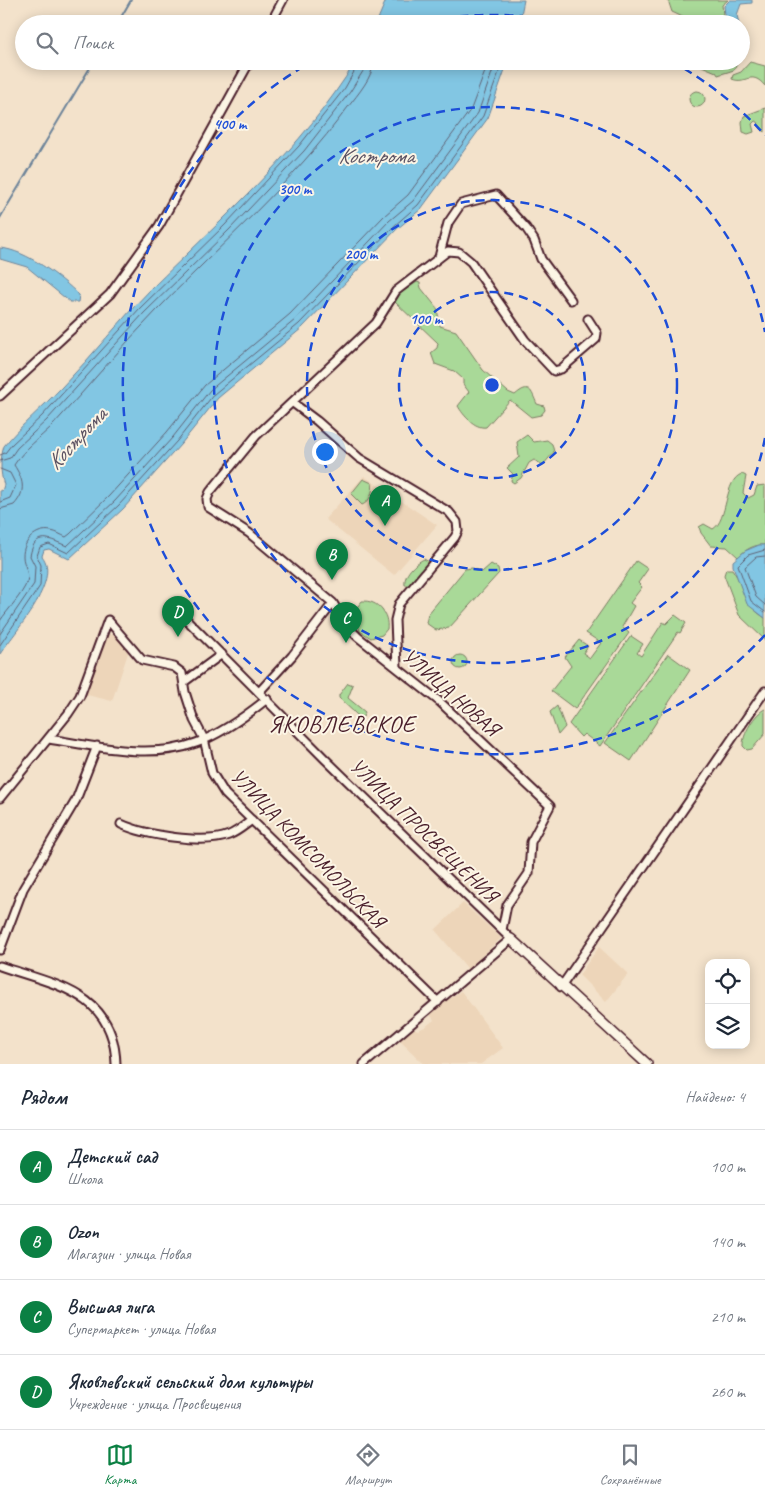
<!DOCTYPE html>
<html lang="ru">
<head>
<meta charset="utf-8">
<style>
	body { margin:0; font-family:Caveat,sans-serif; background:#f2f2f3; color:#1f2937 }
	.controls { position:absolute; right:15px; bottom:15px; display:grid; overflow:hidden; border-radius:10px; box-shadow:0 2px 12px #0003 }
	.controls button { width:45px; height:45px; display:grid; place-items:center; padding:0; border:0; border-bottom:1px solid #e0e1e3; background:#fff; color:#1f2937; font:25px sans-serif }
	.you { position:absolute; left:324px; top:451px; width:18px; height:18px; margin:-12px; border:4px solid #fff; border-radius:50%; background:#1a73e8; box-shadow:0 0 0 8px #1a73e833 }
	.badge { display:grid; place-items:center; width:32px; height:32px; border-radius:50%; background:#0b8043; color:#fff; font-size:16px; font-weight:700 }
	.pin { position:absolute; translate:-50% -41px; filter:drop-shadow(0 1px 2px #0008) }
	.pin::after { content:''; position:absolute; top:26px; width:18px; height:15px; background:inherit; clip-path:polygon(0 0,100% 0,50% 100%) }
	.list { margin:0; padding:0; list-style:none }
	h2 { display:flex; justify-content:space-between; align-items:center; height:65px; margin:0; padding:0 20px; font-size:21px }
	h2 small { font-size:16px; font-weight:400; color:#747a83 }
	.list li { display:grid; grid-template-columns:32px 1fr auto; gap:15px; align-items:center; box-sizing:border-box; height:75px; padding:0 20px; border-top:1px solid #e0e1e3 }
	.list b { display:block; font-size:19px; white-space:nowrap }
	.list p { margin:0; font-size:16px; white-space:nowrap; color:#747a83 }
	.list em { font-size:16px; font-style:normal; color:#747a83 }
	.icon { flex:none; width:28px; height:28px; fill:none; stroke:currentColor; stroke-width:2; stroke-linecap:round; stroke-linejoin:round }
	.map { position:relative; flex:none; width:765px; height:1064px; overflow:hidden }
	.search { position:absolute; background:#fff; box-shadow:0 2px 12px #0003; left:15px; right:15px; top:15px; height:55px; display:flex; align-items:center; gap:12px; box-sizing:border-box; padding:0 18px; border-radius:28px; color:#747a83; font-size:19px }
	.sheet { height:365px; background:#fff }
	nav { display:flex; justify-content:space-around; align-items:center; box-sizing:border-box; height:70px; border-top:1px solid #e0e1e3; background:#fff; font-size:14px; color:#747a83 }
	nav a { display:grid; justify-items:center; gap:2px }
	nav .on { color:#0b8043 }
	.map>svg:first-child { display:block }
</style>
</head>
<body>
<div class="map">
<svg width="765" height="1064" viewBox="0 0 765 1064">
	<rect width="100%" height="100%" fill="#f3e2cb"/>
	<filter id="ink" filterUnits="userSpaceOnUse"><feTurbulence type="fractalNoise" baseFrequency=".02" numOctaves="2"/><feDisplacementMap in="SourceGraphic" scale="10" xChannelSelector="R" yChannelSelector="G"/><feConvolveMatrix kernelMatrix="1 2 1 2 8 2 1 2 1" color-interpolation-filters="sRGB"/></filter>
	<g filter="url(#ink)">
		<!-- built -->
		<path fill="#edd5b9" d="M364 476 437 525 394 575 325 519Z
			M110 634 119 638 129 650 112 701 83 694 107 636Z
			M463 903 501 938 468 969 435 930Z
			M599 947 628 974 606 1002 579 975Z
			M461 991 503 1048 481 1064H424L398 1039 412 1028 418 1030 425 1027 434 1020 429 1013Z"/>
		<!-- green -->
		<path fill="#a9d998" stroke="#7a7c62" d="M668 0H728L722 5 724 24H680L686 22 687 19 672 12Z
			M690 61H737L738 62 734 70 718 75 716 72Z
			M750 62 765 66V86C751 69 746 85 732 79L733 75 741 72Z
			M689 99a8 8 0 1 1 16 0a8 8 0 1 1-16 0Z
			M765 108V132L761 129 758 122 755 121 752 124 754 132 748 134 743 132 742 122 744 116Z
			M417 282 420 283 421 288 437 308 440 326 456 331 483 370 508 392 515 395C530 382 531 391 537 404L544 406 545 410 541 415 531 417 510 400 486 427C475 429 463 415 458 406L469 392 463 384V379L454 371 435 364 431 353 437 348 438 343 395 302V297Z
			M527 435 534 442 547 440 552 444 554 452 543 465 534 460 529 463 521 478 514 483 511 481 513 474 507 468 519 457 517 442Z
			M742 474 746 476 743 493 748 498 754 495 757 486 765 485V545C754 544 745 550 738 557L727 547 711 546 701 533 699 527 704 524 713 529C728 521 724 479 742 474Z
			M363 479 372 483C374 491 370 502 362 505L351 494Z
			M424 559 429 562 427 566 409 585H405C403 575 415 563 424 559Z
			M636 561 648 569 638 583 642 587 630 603 634 606 622 627 629 633 575 709 551 691 571 666 565 657 579 640 588 646 583 653 590 658 601 643 586 633Z
			M491 564 498 568 499 573 449 628 436 630 426 623 428 614 465 569 472 568 482 572Z
			M726 569H732C747 590 739 601 765 618V640L739 615 724 575Z
			M362 601C378 600 389 614 387 629L382 635 371 638 360 631 354 611Z
			M675 615 686 623 680 633 678 632 600 746 584 734 581 737 569 724 631 636 643 644 637 653 641 656 663 622 666 624Z
			M668 654 690 670 631 761 605 743Z
			M453 662a7 7 0 1 1 14 0a7 7 0 1 1-14 0Z
			M348 683 353 685 348 698 365 712 363 717 357 715 339 698V695Z
			M557 706 565 727 558 735 550 712Z
			M765 709V734L752 749 747 750 743 746C742 735 755 713 765 709Z"/>
		<!-- water -->
		<path fill="#82c6e3" stroke="#6c8399" d="M386 0H524L519 24H376Z
			M730 0H752V3L741 4 737 15 739 24H726L724 6Z
			M356 61H508L488 118 421 209 397 229 302 328 218 398 181 444 123 509 69 559 49 549 44 550 42 556C62 580 14 633 0 654V490L2 491 4 485C0 473 0 459 4 446 21 425 43 407 62 387 93 355 120 320 151 289 224 217 302 149 356 61Z
			M0 248C26 250 61 277 79 295L78 302H70L27 267 0 259Z
			M759 545H765V618L747 604 733 566V561L745 551Z"/>
		<g fill="none" stroke-linecap="round" stroke-linejoin="round">
			<!-- shore -->
			<path stroke="#606275" stroke-width="1" d="M0 455 5 453 12 444 42 416 140 308 225 225 299 146 345 88 360 61
				M0 461 10 458 17 448 47 420 144 313 229 230 304 151 350 92 365 68 366 61
				M0 469 10 473 16 485 10 498 0 502
				M0 509 14 505C27 491 23 479 14 465 24 449 40 438 53 425 88 387 121 347 157 310 222 243 293 182 348 107 358 94 373 77 374 61
				M765 550 748 555 738 565 751 601 765 612
				M765 556 756 557 745 567 756 597 765 605
				M0 621C8 609 22 595 27 582 30 572 23 565 23 556 23 541 36 528 51 531 57 532 61 535 66 537L70 534 109 496 167 432 205 385 290 314 384 216 408 195 471 109 489 61
				M0 634 34 584 35 566 30 556C35 529 51 540 67 546L115 501 173 437 210 390 295 320 389 221 413 201 478 113 496 61
				M0 645 40 586 41 565 37 556 40 547 49 544 68 553 119 505 177 441 214 394 299 324 394 226 418 205 483 116 503 61"/>
			<!-- stream -->
			<path stroke="#6c8399" stroke-width="2" d="M117 24 131 0
				M0 218 94 61"/>
			<defs>
				<path id="minor" d="M270 24 283 0
					M439 257 448 223 461 204 496 195 526 228 534 240 541 259 571 300
					M0 396 110 294 159 226 250 61
					M293 403 317 421 359 458 449 512 457 522 458 531 455 537 399 604 395 620 397 667
					M333 603 346 625 358 637 440 702 550 806 531 842 529 873 507 905 502 930
					M185 618 325 759 511 939 364 1064
					M184 682 222 654
					M260 691 292 656 333 603 249 533 208 507 207 499 210 492 256 436 376 323 396 291 448 251 459 252 471 262 525 340 554 371 561 369 596 339 597 333 588 319
					M49 739C95 746 150 760 196 743 221 734 247 715 267 699
					M0 798 68 714 80 696 108 620 142 660 174 667 182 673 185 692 194 720 204 739 212 773 225 794 438 1002
					M121 824C145 835 204 845 229 835 237 832 245 825 252 820
					M0 950 23 889 76 800 97 746
					M0 966C55 985 114 992 116 1064
					M561 987 765 691"/>
				<path id="tertiary" d="M511 939 647 1064"/>
			</defs>
			<!-- minor casing -->
			<use href="#minor" stroke="#4a1f2b" stroke-width="11"/>
			<!-- tertiary casing -->
			<use href="#tertiary" stroke="#4a1f2b" stroke-width="12"/>
			<!-- minor -->
			<use href="#minor" stroke="#fcf5e5" stroke-width="7"/>
			<!-- tertiary -->
			<use href="#tertiary" stroke="#fcf5e5" stroke-width="9"/>
		</g>
	</g>
	<!-- distance rings -->
	<g fill="none" stroke="#1d4ed8" stroke-width="2.5" stroke-dasharray="9 6">
		<circle cx="492" cy="385" r="93"/>
		<circle cx="492" cy="385" r="185"/>
		<path d="M765 438A278 278 0 1 1 765 332"/>
		<path d="M765 635A370 370 0 1 1 313 61M415 23A370 370 0 0 1 569 23M671 61A370 370 0 0 1 765 135"/>
	</g>
	<g text-anchor="middle" stroke-width="4" stroke-linejoin="round" paint-order="stroke">
		<!-- street labels -->
		<g font-size="21" fill="#4a1f2b" stroke="#fcf5e5">
			<text transform="translate(451 692) rotate(41)" y="7">УЛИЦА НОВАЯ</text>
			<text transform="translate(424 830) rotate(44)" y="7">УЛИЦА ПРОСВЕЩЕНИЯ</text>
			<text transform="translate(308 848) rotate(46)" y="7">УЛИЦА КОМСОМОЛЬСКАЯ</text>
		</g>
		<!-- water labels -->
		<g font-size="22" font-style="italic" fill="#5b5162" stroke="#fcf5e5">
			<text x="376" y="163">Кострома</text>
			<text transform="translate(76 438) rotate(-47)" y="8">Кострома</text>
		</g>
		<!-- quarter labels -->
		<g font-size="24" letter-spacing="1" fill="#4a1f2b" stroke="#fcf5e5">
			<text x="342" y="732">ЯКОВЛЕВСКОЕ</text>
		</g>
	</g>
	<circle cx="492" cy="385" r="8" fill="#1d4ed8" stroke="#fcf5e5" stroke-width="2.5"/>
	<g font-size="15" text-anchor="middle" font-weight="bold" fill="#1d4ed8" stroke="#fcf5e5" stroke-width="4" stroke-linejoin="round" paint-order="stroke">
		<text x="230" y="129">400 m</text>
		<text x="295" y="194">300 m</text>
		<text x="361" y="259">200 m</text>
		<text x="426" y="324">100 m</text>
	</g>
</svg>
<div class="controls">
<button><svg class="icon" aria-label="locate" viewBox="0 0 24 24"><circle cx="12" cy="12" r="6"/><path d="M12 2v4M12 18v4M2 12h4M18 12h4"/></svg></button>
<button><svg class="icon" aria-label="layers" viewBox="0 0 24 24"><path d="M12 4l9 5-9 5-9-5zM3 14l9 5 9-5"/></svg></button>
</div>
<div class="you"></div>
<div class="pin badge" style="left:385px;top:526px">A</div>
<div class="pin badge" style="left:332px;top:580px">B</div>
<div class="pin badge" style="left:346px;top:643px">C</div>
<div class="pin badge" style="left:178px;top:637px">D</div>
<div class="search"><svg class="icon" aria-label="search" viewBox="0 0 24 24"><circle cx="10" cy="10" r="6"/><path d="M15 15l6 6"/></svg>Поиск</div>
</div>
<section class="sheet">
<h2>Рядом<small>Найдено: 4</small></h2>
<ul class="list">
<li><span class="badge">A</span><div><b>Детский сад</b><p>Школа</p></div><em>100 m</em></li>
<li><span class="badge">B</span><div><b>Ozon</b><p>Магазин · улица Новая</p></div><em>140 m</em></li>
<li><span class="badge">C</span><div><b>Высшая лига</b><p>Супермаркет · улица Новая</p></div><em>210 m</em></li>
<li><span class="badge">D</span><div><b>Яковлевский сельский дом культуры</b><p>Учреждение · улица Просвещения</p></div><em>260 m</em></li>
</ul>
</section>
<nav>
<a class="on"><svg class="icon" aria-label="map" viewBox="0 0 24 24"><path d="M3 6l6-2 6 2 6-2v14l-6 2-6-2-6 2zM9 4v14M15 6v14"/></svg>Карта</a>
<a><svg class="icon" aria-label="directions" viewBox="0 0 24 24"><path d="M12 3l9 9-9 9-9-9zM9 14v-3h6M13 9l2 2-2 2"/></svg>Маршрут</a>
<a><svg class="icon" aria-label="saved" viewBox="0 0 24 24"><path d="M7 4h10v16l-5-4-5 4z"/></svg>Сохранённые</a>
</nav>
</body>
</html>
